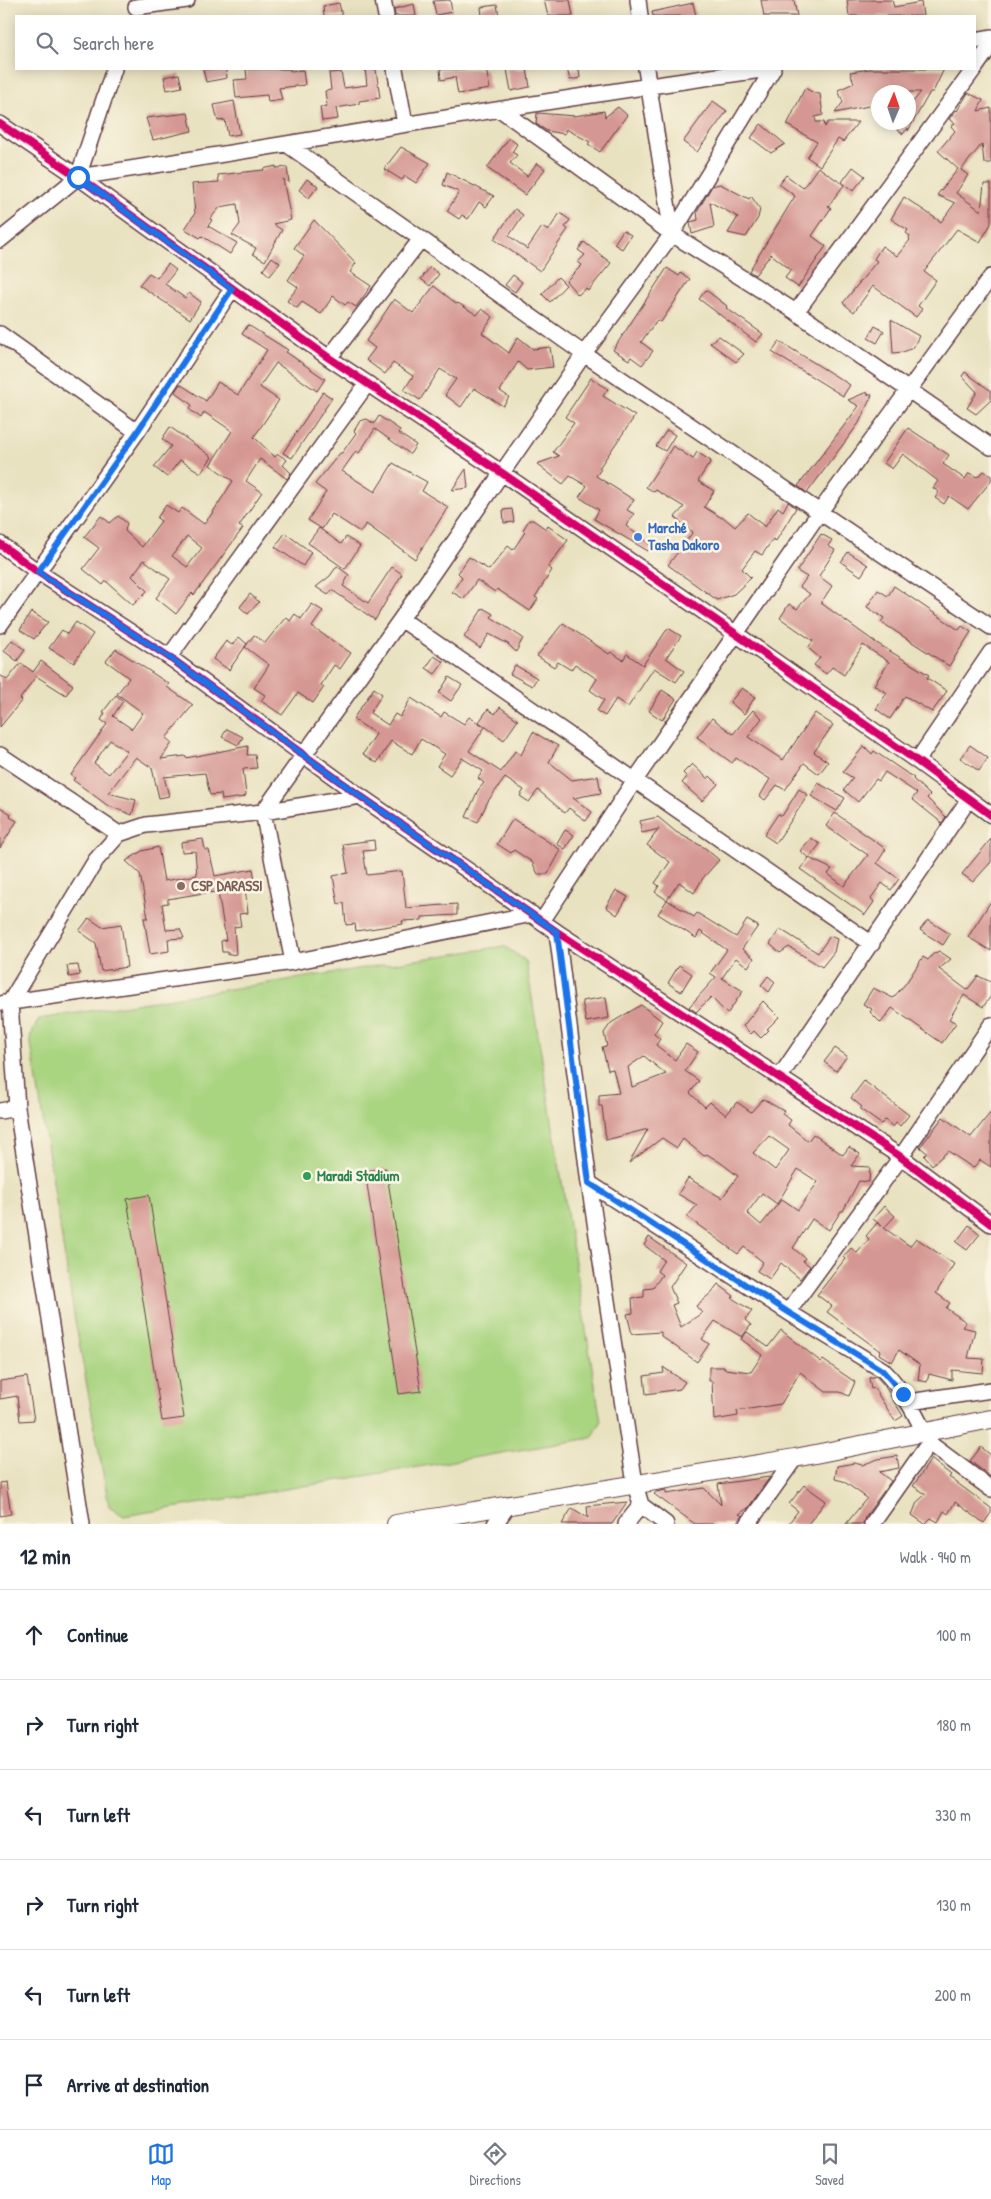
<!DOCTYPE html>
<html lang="en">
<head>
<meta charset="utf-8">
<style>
	body { margin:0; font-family:"Patrick Hand",sans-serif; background:#f2f2f3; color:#1f2937 }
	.compass { position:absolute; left:871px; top:85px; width:45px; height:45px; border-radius:50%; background:#fff; box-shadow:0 2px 12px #0003; rotate:2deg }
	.stop { position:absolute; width:15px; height:15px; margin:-11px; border:4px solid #1a73e8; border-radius:50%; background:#fff }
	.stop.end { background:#1a73e8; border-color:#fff; box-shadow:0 1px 5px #0008 }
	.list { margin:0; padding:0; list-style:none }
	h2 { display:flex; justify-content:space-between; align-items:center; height:65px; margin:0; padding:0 20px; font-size:21px }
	h2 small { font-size:16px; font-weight:400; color:#747a83 }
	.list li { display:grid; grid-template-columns:32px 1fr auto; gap:15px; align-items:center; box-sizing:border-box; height:90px; padding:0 20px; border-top:1px solid #e0e1e3 }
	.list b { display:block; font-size:19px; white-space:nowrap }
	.list em { font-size:16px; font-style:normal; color:#747a83 }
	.icon { flex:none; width:28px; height:28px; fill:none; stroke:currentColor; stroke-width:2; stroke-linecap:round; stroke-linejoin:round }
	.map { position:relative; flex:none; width:991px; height:1524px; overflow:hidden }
	.search { position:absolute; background:#fff; box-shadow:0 2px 12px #0003; left:15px; right:15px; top:15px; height:55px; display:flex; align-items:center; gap:12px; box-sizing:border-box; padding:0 18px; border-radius:0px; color:#747a83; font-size:19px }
	.sheet { height:605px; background:#fff }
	nav { display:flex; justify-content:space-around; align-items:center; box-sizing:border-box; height:70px; border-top:1px solid #e0e1e3; background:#fff; font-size:14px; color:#747a83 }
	nav a { display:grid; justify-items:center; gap:2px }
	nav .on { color:#1a73e8 }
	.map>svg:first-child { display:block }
</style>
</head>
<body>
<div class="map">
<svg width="991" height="1524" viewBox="0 0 991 1524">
	<rect width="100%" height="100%" fill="#fcf5e5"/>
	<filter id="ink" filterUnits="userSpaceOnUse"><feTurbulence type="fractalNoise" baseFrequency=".02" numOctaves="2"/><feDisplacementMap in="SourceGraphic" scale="10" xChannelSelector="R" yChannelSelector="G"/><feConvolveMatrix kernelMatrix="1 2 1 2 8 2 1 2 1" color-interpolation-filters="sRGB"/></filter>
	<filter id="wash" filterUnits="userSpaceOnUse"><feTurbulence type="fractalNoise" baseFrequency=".0096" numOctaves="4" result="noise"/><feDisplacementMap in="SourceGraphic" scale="20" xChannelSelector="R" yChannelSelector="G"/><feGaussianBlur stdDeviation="1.12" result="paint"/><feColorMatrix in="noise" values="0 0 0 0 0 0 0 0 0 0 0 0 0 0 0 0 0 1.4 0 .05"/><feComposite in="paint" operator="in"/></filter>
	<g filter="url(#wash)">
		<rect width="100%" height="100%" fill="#e9e2c1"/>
		<!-- green -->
		<path fill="#a9d480" stroke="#7a7a56" d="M504 946 526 961 601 1422 592 1438 124 1516 109 1506 74 1315 30 1037 39 1019Z"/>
		<g id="blocks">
			<!-- building -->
			<path fill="#d59793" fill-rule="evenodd" d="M450 0 452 12 436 15 433 1Z
				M544 0H570L573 16H548Z
				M761 0H794L797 16H764Z
				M847 0H892L894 7 921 2 923 16H849Z
				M339 3 342 16H324L323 6Z
				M693 3 696 16H653L652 12Z
				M414 4 416 16H395L394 9Z
				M497 5 499 16H482L481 7Z
				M203 69H226L227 78 206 82Z
				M246 69H290V71L303 70 305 85 279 88 282 100 268 102 267 95 236 98 234 80 247 79Z
				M365 69H376L380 98 359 101V104L336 108 338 119 322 121 320 107 327 106 325 91 331 90 329 73 341 72 344 88 367 85Z
				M440 69H486L490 89 458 94 455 77 441 80Z
				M507 69H527L530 87 511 91Z
				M567 69H579L580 78 570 80Z
				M870 69H944L933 92H930L908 131V128L903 134 888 122H908V108L921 92H878V104L835 113 843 102 838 90 854 83 850 72Z
				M179 74 182 87 167 90 164 77Z
				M805 88 814 93 820 94 823 115 815 117 816 122H824L825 127 828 122H858L843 142 838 139 820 166 807 157 817 142 787 125Z
				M968 93 983 100 978 111 991 108V163H984L982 144 961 170 968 175 956 193 981 211 984 184H991V224L980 242 957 229 924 272 936 280 918 306 922 309 916 317 873 286 854 312 843 303 877 261 874 259 882 246 897 256 910 240 909 239 910 236 906 233 908 230 891 219 904 197 941 222 955 203 937 195 958 169 938 151 955 131 951 126 955 123 949 119 956 110 957 111Z
				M234 101 240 134 228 136 225 120 218 121 214 105Z
				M713 101 727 111 697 152 683 142Z
				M618 107 627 115 600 152 588 144 590 142 566 129 565 134 547 131 536 124 537 113 575 116 604 111 605 117Z
				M188 113 192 131 153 140 146 118Z
				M761 124 785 144 771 153 751 138Z
				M509 138 517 144 512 152 517 155 510 163 527 176 537 163 545 169 525 195 487 168Z
				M401 147 430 163 416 183 405 176 402 180 384 169Z
				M276 166V168L287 167 289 183 283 179 291 220 273 224 282 230 265 261 253 254 256 248 232 235 240 224 237 204 220 207 210 219 212 220 208 226 237 243 230 254 202 236 200 238 185 229 195 213 192 184 219 182 218 175 264 170 263 169Z
				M818 167 844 185 828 206 831 208 812 236 826 246 798 287 785 278 791 270 771 254 755 275 749 271 795 196 779 184 786 175 803 188Z
				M853 167 865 176 853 191 842 182Z
				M447 172 494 196 486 207 479 202 468 219 462 215 459 219 447 211 459 192 443 185Z
				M307 179 318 186 309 198 299 190Z
				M720 184 749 199 751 196 760 209 758 218 746 237 728 233 738 217 710 202 714 227 692 234 690 222 698 220 697 212 712 186Z
				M515 209 523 215 509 236 527 249 542 227 548 231 560 213 570 220 565 227 568 229 540 271 494 239Z
				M314 220 356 263 350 272 371 286 356 307 348 302 345 305 333 296 321 314 302 302 297 308 287 301 298 287 288 280 304 256 294 248Z
				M623 230 631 235 622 249 614 244Z
				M584 242 611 263 588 291 586 288 578 295 566 281 582 265 578 262 585 255 578 250Z
				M272 257 280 263 270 276 263 270Z
				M168 264 176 270 165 284 185 298 189 293 201 302 190 319 139 285 149 273 157 278Z
				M430 267 439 274 430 286 421 279Z
				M667 268 679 276 681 273 690 279 661 322 657 320 641 342 653 351 642 365 631 357 629 360 613 350Z
				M513 275 522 282 515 292 505 285Z
				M558 277 566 285 550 302 542 294Z
				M434 286 457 304 458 303 477 315 482 309 493 317 482 333 509 353 518 337 533 349 550 347 553 367 527 370 518 362 500 391 509 397 503 406 474 388 461 407 445 395 456 379 440 369 420 400 404 390 413 376 393 363 385 374 366 360 375 348 366 341 394 299 413 313Z
				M706 290 727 306 726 308 763 334 756 342 699 299Z
				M891 320 919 336 913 348 903 352 893 353Z
				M248 325 288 350 286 352 325 379 317 391 276 363 260 386 261 388 279 400 254 437 275 457 278 454 287 460 283 465 291 473 287 479 260 459 246 481 262 492 239 526 243 528 194 595 192 593 176 614 156 598 170 579 144 560 132 576 147 591 133 605 106 581 103 585 83 569 99 548 84 537 101 516 110 523 118 516 127 523 125 531 142 547 161 521 157 518 166 505 178 513 182 508 204 524 211 515 233 481 210 465 232 431 204 412 201 418 189 409 192 405 175 392 180 384 206 401 218 382 238 395 267 350 242 334ZM187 536 202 548 187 567 172 556Z
				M875 326 884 331 877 343 868 338Z
				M719 336 744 354 736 362 710 343Z
				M779 341 850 385 843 396 772 352Z
				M965 372 991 391V400L976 414 967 408 977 392 962 376Z
				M591 378 608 389 603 396 635 416 599 468 601 469 596 476 634 500 627 510 634 514 626 526 652 546 648 551 594 519 599 510 579 497 587 486 570 476 563 484 537 464 559 456 553 452 574 423 565 417Z
				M323 392 332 398 292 458 283 453Z
				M867 392V394L872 395 859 423 807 493 798 486 859 406 848 400Z
				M379 416 400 430 398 433 416 445 410 454 375 429 359 453 356 451 342 471 375 492 393 463 427 482 422 491 448 507 415 559 366 524 360 532 332 514 322 529 308 520 326 492 315 484 340 453H342L356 433 354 431 360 421 367 419 374 424Z
				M170 427 212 457 201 473 180 460 167 477 154 467 171 446 162 439Z
				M908 428 949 455 943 464 965 479 969 473 977 477 984 471 991 476V481L968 509 949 496 944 504 935 498 939 492 933 488 938 481 903 454 892 469 884 463Z
				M667 430 675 435 665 451 656 446Z
				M673 446 693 459 697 452 711 461 698 481 714 491 704 507 722 518 723 517 735 527 748 513 765 527 778 507 783 511 788 502 796 508 776 541 773 539 762 555 755 551 744 566 742 569 751 578 734 594 717 600 668 565 693 532 675 517 684 507 656 490 654 492 646 487Z
				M466 469 468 488 452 490Z
				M512 509 514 522 504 523 503 510Z
				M529 520H533L546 529 548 526 568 540 548 567 552 570 535 597 538 599 530 611 497 589 495 592 477 580 464 599 452 592 462 577 458 573 469 557 489 570 508 546 513 550 525 532 523 530Z
				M319 528 341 544 346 537 360 546 345 569 308 543Z
				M285 533 311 552 303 566 275 547Z
				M821 534 832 540 828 546 835 550 819 576 832 586 821 603 875 642 929 675 927 678 947 691 932 712 905 696 890 719 876 709 887 693 874 685 889 662 863 645 844 675 832 667 826 674 814 665 820 658 808 648 813 641 780 618 789 604 797 609 810 594 800 587 807 577 797 571Z
				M848 552 868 565 861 576 841 562Z
				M337 566 349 575 343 586 368 603 392 567 402 574 375 620 332 590 328 595 316 587 330 576Z
				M894 586 959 630 962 626 971 632 949 666 881 622 884 618 867 607 878 590 888 596Z
				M250 594 259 602 248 614 240 607Z
				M312 604 323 611 312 627 351 653 340 669 334 665 321 685 324 687 313 703 298 693 282 715 261 701 265 695 254 688 269 665 245 647 254 635 265 643 286 617 290 621 295 614 301 619Z
				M483 608 493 614 491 617 523 638 516 652 508 644 489 634 480 648 464 637Z
				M31 612 48 622 34 639 20 630Z
				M76 622 93 634 74 663 49 648 62 630 67 634Z
				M563 623 609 654 611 652 623 660 627 654 643 665 668 628 681 636 666 658 684 671 676 682 654 668 628 707 616 699 605 716 597 711 604 700 590 690 597 679 575 664 571 670 558 662 554 667 537 656Z
				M239 637 247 644 229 670 213 659 226 641 232 645Z
				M12 640 25 650 17 661 4 651Z
				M116 649 169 684 167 687 193 705 166 738 172 743 161 759 185 756 186 758 248 746 247 755H255L257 768 243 769 246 795 244 797 222 800 221 794 210 795 205 773 164 777 169 796 159 798 152 768 136 757 108 793 136 800 132 815 107 805 73 780 75 778 71 775 107 724 101 720 105 713 103 712 116 695 123 701 113 716 132 729 143 713 117 694 129 678 106 661ZM110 740 127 751 109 774 94 763Z
				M434 656 444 662 435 674 426 668Z
				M41 661 73 685 66 695 36 676 20 699 22 700 0 727V675L7 680 21 663 33 672Z
				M515 665 537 678 532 686 510 674Z
				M449 677 462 685 451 701 439 693Z
				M374 688 382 694 370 713 388 725 395 714 400 717 411 698 441 717 444 712 464 724 469 717 485 727 469 751 501 772 515 751 521 755 533 732 558 746 549 762 572 780 598 776 601 793 573 798 592 812 586 821 569 808 565 813 538 790 529 802 520 796 524 790 505 778 488 801 478 822 466 817 478 790 484 783 478 778 483 771 462 758 450 775 437 766 445 754 421 739 412 754 391 741 377 763 363 754 376 734 353 719Z
				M742 688 755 697 744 714 730 702Z
				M662 690 676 699 662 720 649 711Z
				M500 707 518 720 504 740 479 722 488 709 495 714Z
				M753 710 762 718 748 737 783 760 815 713 833 725 814 752 828 762 819 774 804 763 785 790 777 785 765 800 760 796 770 779 736 758 732 763 697 737 712 718 733 734Z
				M227 729 243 737 238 745 222 737Z
				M970 745 988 758 979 771 960 758Z
				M864 746 872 754 874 751 914 778 913 779 930 795 927 798 946 817 942 823 912 799 917 793 885 772 879 781 876 779 858 802 844 790 853 778 843 772Z
				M692 764 708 779 710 776 718 784 702 801 682 783 687 777 683 773Z
				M818 783 845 798 837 811 811 796Z
				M799 789 808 795 776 843 764 835 778 814 782 816Z
				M0 807 11 814 10 817 17 821 0 848Z
				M835 813 886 849 877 863 899 879 891 890 882 883 871 898 874 902 865 915 800 869 809 858 800 851 811 838 820 844 809 858 832 869 828 874 844 886 868 855 826 826Z
				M658 817 676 832 705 848 719 860 703 878 694 893 679 882 667 900 655 892 659 886 655 883 670 862 647 845 659 829 642 833 640 821Z
				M513 819 561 850 548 874H538L532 862 514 850 511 853 497 844Z
				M565 830 574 835 565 849 557 844Z
				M203 839 205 850H209L215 876 253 869 256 886 245 888 248 913 239 914 241 926 234 927 236 954 228 955V952H222L221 941 226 940 218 892 203 893 168 899V903L162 904 166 930 180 929 184 938 168 939 169 951 150 954 144 918H148L140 874 126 861 142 851 158 847 164 881 197 875 195 851 182 852 181 842Z
				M991 839V862L973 882 962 874Z
				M374 840 375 850 363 851 367 875 402 871 406 908 457 904V915L422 917V920L402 921 403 924 356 931 355 924 346 925 344 903 338 904 333 876 348 873 343 844Z
				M616 890 628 897 617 915 606 907Z
				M667 900 694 917 697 913 736 937 747 920 758 926 742 949 754 958 748 967 736 958 722 978 743 991 727 1014 711 997 696 1012 689 1007 716 977 710 973 727 950 700 931 696 938 658 914Z
				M991 901V951L968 937Z
				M89 918 102 927 121 924 127 967 101 971 96 943 79 931Z
				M928 920 950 934 943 945 920 930Z
				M780 929 818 953 830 936 837 939 834 952 822 967 789 947 780 953 770 944Z
				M939 951 951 959 939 969 967 990 978 976 991 982V996L983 1007 964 995 949 1019 956 1023 942 1043 892 1008 881 1023 870 1012 872 1009 863 1004 873 988 893 998 906 983 923 957 928 960 933 954Z
				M78 965 80 975 69 977 67 966Z
				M679 965 692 974 681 992 668 983Z
				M768 976 775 982 769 992 761 985Z
				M606 997 609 1018 586 1022 582 1001Z
				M763 1001 779 1017 767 1029 769 1030 761 1038 754 1031 751 1034 743 1026Z
				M641 1005 662 1021 654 1034 660 1039 656 1045 675 1060 686 1044 698 1052 685 1071 699 1081 690 1093 705 1107 710 1102 726 1115 737 1102 751 1112 763 1099 784 1111 782 1114 791 1120 788 1125 808 1141 813 1134 843 1155 849 1147 860 1154 851 1166 870 1167 869 1182 859 1181 843 1211H841L829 1230 812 1219 793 1248 805 1258 803 1261 810 1266 800 1279 781 1263 770 1279 757 1271 763 1262 744 1247 738 1254 687 1217 697 1205 678 1194 688 1178 722 1198 738 1176 721 1163 707 1154 704 1156 683 1139 677 1148 662 1138 629 1163 648 1129 606 1140 602 1106H599V1095L619 1093 613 1069 608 1070 602 1047 607 1046 604 1033 611 1023ZM644 1056 666 1074 632 1087 628 1067ZM769 1136 789 1150 775 1170 753 1153ZM798 1169 818 1182 798 1210 782 1199 761 1225 747 1213 762 1193 777 1204Z
				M835 1048 847 1056 836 1071 824 1062Z
				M864 1081 909 1115 900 1126 896 1123 893 1127 885 1120 881 1124 860 1109 862 1107 851 1098Z
				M991 1112V1167L980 1160 973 1168 948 1151 932 1165 924 1156 927 1153 920 1147 943 1117 971 1137Z
				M386 1168 421 1391 399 1394 365 1171Z
				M149 1195 184 1418 162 1421 127 1199Z
				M884 1206 895 1216 884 1228 910 1246 916 1238 954 1264 936 1293 950 1303 946 1308 966 1322 962 1327 975 1330 968 1358 984 1359 983 1373 952 1370V1380L929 1374 927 1382 918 1380 920 1365 899 1350 892 1362 879 1354 880 1351 827 1312 832 1306 817 1295 845 1259 843 1257 851 1248 857 1253 869 1239 866 1236 877 1223 882 1226 873 1219Z
				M969 1225 980 1234 967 1250 956 1242Z
				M649 1237 686 1263 670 1287 677 1303 672 1305 681 1327 702 1313 696 1306 712 1292 718 1284 734 1296 732 1298 752 1311 745 1320 751 1325 742 1337 715 1321 702 1339 709 1344 697 1362 661 1336V1332L632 1334 627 1314 633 1313 632 1298 644 1297V1289L653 1288 662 1275 657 1271 664 1260 644 1245Z
				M781 1330 821 1362 823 1360 855 1382 849 1396 840 1392H826L800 1372 781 1404 737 1411 738 1416 714 1420 712 1381H709V1367H724V1369L751 1372 762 1355 741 1339 747 1332 768 1347Z
				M663 1367 685 1382 680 1389 646 1394 644 1376 664 1373Z
				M876 1376 884 1385 903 1416 895 1421 874 1388 871 1389 869 1378Z
				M27 1377 34 1420 20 1421 17 1396 0 1399V1381Z
				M981 1447 991 1455V1477L970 1461Z
				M897 1456 899 1468 879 1472 891 1481 865 1517 863 1524H846L867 1498 843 1481 835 1479 837 1466 855 1463 862 1465 878 1459Z
				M931 1459 951 1475 949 1477 991 1508V1513L984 1523 955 1502 948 1514 944 1511 938 1522 931 1518 925 1524 912 1515 917 1502 926 1494 913 1486Z
				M770 1477 748 1508 739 1514 742 1516 736 1524H695L654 1494 656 1492 666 1490V1494L704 1488 721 1505 718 1484Z
				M6 1482 11 1514 0 1516V1483Z
				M804 1485 826 1501 808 1524H788L798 1511 789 1504Z
				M627 1502 612 1524H562L572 1508 588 1518 587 1506Z"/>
		</g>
	</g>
	<g filter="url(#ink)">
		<use href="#blocks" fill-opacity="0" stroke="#623c42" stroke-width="1"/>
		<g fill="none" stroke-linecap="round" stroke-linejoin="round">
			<defs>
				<path id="minor" d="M383 0 386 16
					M638 0 640 16
					M136 7 187 0
					M975 40 991 37
					M975 68 991 45
					M395 69 405 124
					M646 69 672 234
					M501 110 672 234 796 312 991 447
					M0 124 78 177 329 358 502 473 736 634 917 761 991 815
					M288 145 584 354 991 627
					M78 177C309 142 538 100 769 69
					M0 240 78 177 114 69
					M796 312 974 69
					M0 334 137 432
					M329 358 421 239
					M0 544 38 572 169 657 360 796 557 932 901 1157 991 1224
					M401 619 872 944
					M0 625 137 432 232 289
					M169 657 367 384
					M0 755 119 834
					M917 761 991 652
					M542 921 635 780 819 513 991 277
					M557 932 589 1183 635 1484 641 1505 666 1524
					M293 962 263 812 401 619 584 354 672 234 773 69
					M4 1003 293 962 532 914
					M779 1078 969 799
					M0 1111 17 1108
					M589 1183 788 1312 883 1370C904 1391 917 1416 929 1443L872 1524
					M788 1312 901 1157 991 1025
					M909 1402 991 1390
					M929 1443 991 1489
					M82 1524 17 1108 10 1002 96 860 119 834 146 825 263 812 360 796
					M495 1524 509 1504
					M626 1524 641 1505
					M748 1524 795 1458"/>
				<path id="tertiary" d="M396 1524 795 1458 991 1419"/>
			</defs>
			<!-- minor casing -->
			<use href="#minor" stroke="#623c42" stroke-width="18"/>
			<!-- tertiary casing -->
			<use href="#tertiary" stroke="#623c42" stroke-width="20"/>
			<!-- minor -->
			<use href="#minor" stroke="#fff" stroke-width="15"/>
			<!-- tertiary -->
			<use href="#tertiary" stroke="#fff" stroke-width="18"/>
			<defs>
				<path id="cycleway" d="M0 124 78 177 329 358 502 473 736 634 917 761 991 815
					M0 544 38 572 169 657 360 796 557 932 901 1157 991 1224"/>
			</defs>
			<!-- cycleway casing -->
			<use href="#cycleway" stroke="#fcf5e5" stroke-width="11"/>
			<!-- cycleway -->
			<use href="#cycleway" stroke="#d6006c" stroke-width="8"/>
		</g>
	</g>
	<g fill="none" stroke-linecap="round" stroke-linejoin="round" filter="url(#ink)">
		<!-- route -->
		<path stroke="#1a73e8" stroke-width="6" d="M78 177 232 289 137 432 38 572 169 657 360 796 557 932 589 1183 788 1312 882 1370 903 1394"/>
	</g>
	<!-- markers -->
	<circle fill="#3f7fe0" stroke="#fcf5e5" stroke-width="2" cx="638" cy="537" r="5"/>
	<circle fill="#8d6e63" stroke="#fcf5e5" stroke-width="2" cx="181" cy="886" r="5"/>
	<circle fill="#2e9e5b" stroke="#fcf5e5" stroke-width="2" cx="307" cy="1176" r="5"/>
	<g text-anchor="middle" stroke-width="5" stroke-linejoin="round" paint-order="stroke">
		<!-- shop labels -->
		<g font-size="15" font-weight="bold" fill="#366cbe" stroke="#fcf5e5" text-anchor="start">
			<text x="648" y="533">Marché<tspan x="648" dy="17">Tasha Dakoro</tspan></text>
		</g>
		<!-- education labels -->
		<g font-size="15" font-weight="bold" fill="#785e54" stroke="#fcf5e5" text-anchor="start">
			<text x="191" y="891">CSP DARASSI</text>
		</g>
		<!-- leisure labels -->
		<g font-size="15" font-weight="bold" fill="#27864d" stroke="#fcf5e5" text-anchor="start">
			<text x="317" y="1181">Maradi Stadium</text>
		</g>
	</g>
</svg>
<svg class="compass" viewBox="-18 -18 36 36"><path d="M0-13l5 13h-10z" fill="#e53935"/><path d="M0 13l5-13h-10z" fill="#747a83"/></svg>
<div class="stop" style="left:78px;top:177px"></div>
<div class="stop end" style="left:903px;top:1394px"></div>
<div class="search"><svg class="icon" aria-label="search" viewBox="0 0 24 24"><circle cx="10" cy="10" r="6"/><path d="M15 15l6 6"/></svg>Search here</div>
</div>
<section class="sheet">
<h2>12 min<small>Walk · 940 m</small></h2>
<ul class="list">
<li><svg class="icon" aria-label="ahead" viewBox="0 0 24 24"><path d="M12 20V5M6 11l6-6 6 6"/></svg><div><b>Continue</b></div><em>100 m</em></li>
<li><svg class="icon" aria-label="right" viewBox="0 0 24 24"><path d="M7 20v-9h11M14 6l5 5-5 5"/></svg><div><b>Turn right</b></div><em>180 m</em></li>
<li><svg class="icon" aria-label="left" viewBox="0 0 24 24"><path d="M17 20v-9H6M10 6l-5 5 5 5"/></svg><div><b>Turn left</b></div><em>330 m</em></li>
<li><svg class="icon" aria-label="right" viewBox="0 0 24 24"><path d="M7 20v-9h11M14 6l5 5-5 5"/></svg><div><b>Turn right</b></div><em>130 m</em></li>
<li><svg class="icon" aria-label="left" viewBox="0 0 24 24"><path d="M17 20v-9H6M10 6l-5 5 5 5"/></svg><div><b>Turn left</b></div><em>200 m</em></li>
<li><svg class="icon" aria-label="arrive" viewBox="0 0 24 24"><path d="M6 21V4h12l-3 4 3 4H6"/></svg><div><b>Arrive at destination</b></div></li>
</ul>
</section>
<nav>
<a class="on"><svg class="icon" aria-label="map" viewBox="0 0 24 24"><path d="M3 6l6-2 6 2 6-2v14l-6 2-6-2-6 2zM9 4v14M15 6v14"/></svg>Map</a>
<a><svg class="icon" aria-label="directions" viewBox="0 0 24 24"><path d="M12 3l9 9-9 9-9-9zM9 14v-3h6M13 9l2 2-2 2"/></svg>Directions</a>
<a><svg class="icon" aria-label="saved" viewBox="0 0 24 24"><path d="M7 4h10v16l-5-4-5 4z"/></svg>Saved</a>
</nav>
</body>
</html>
